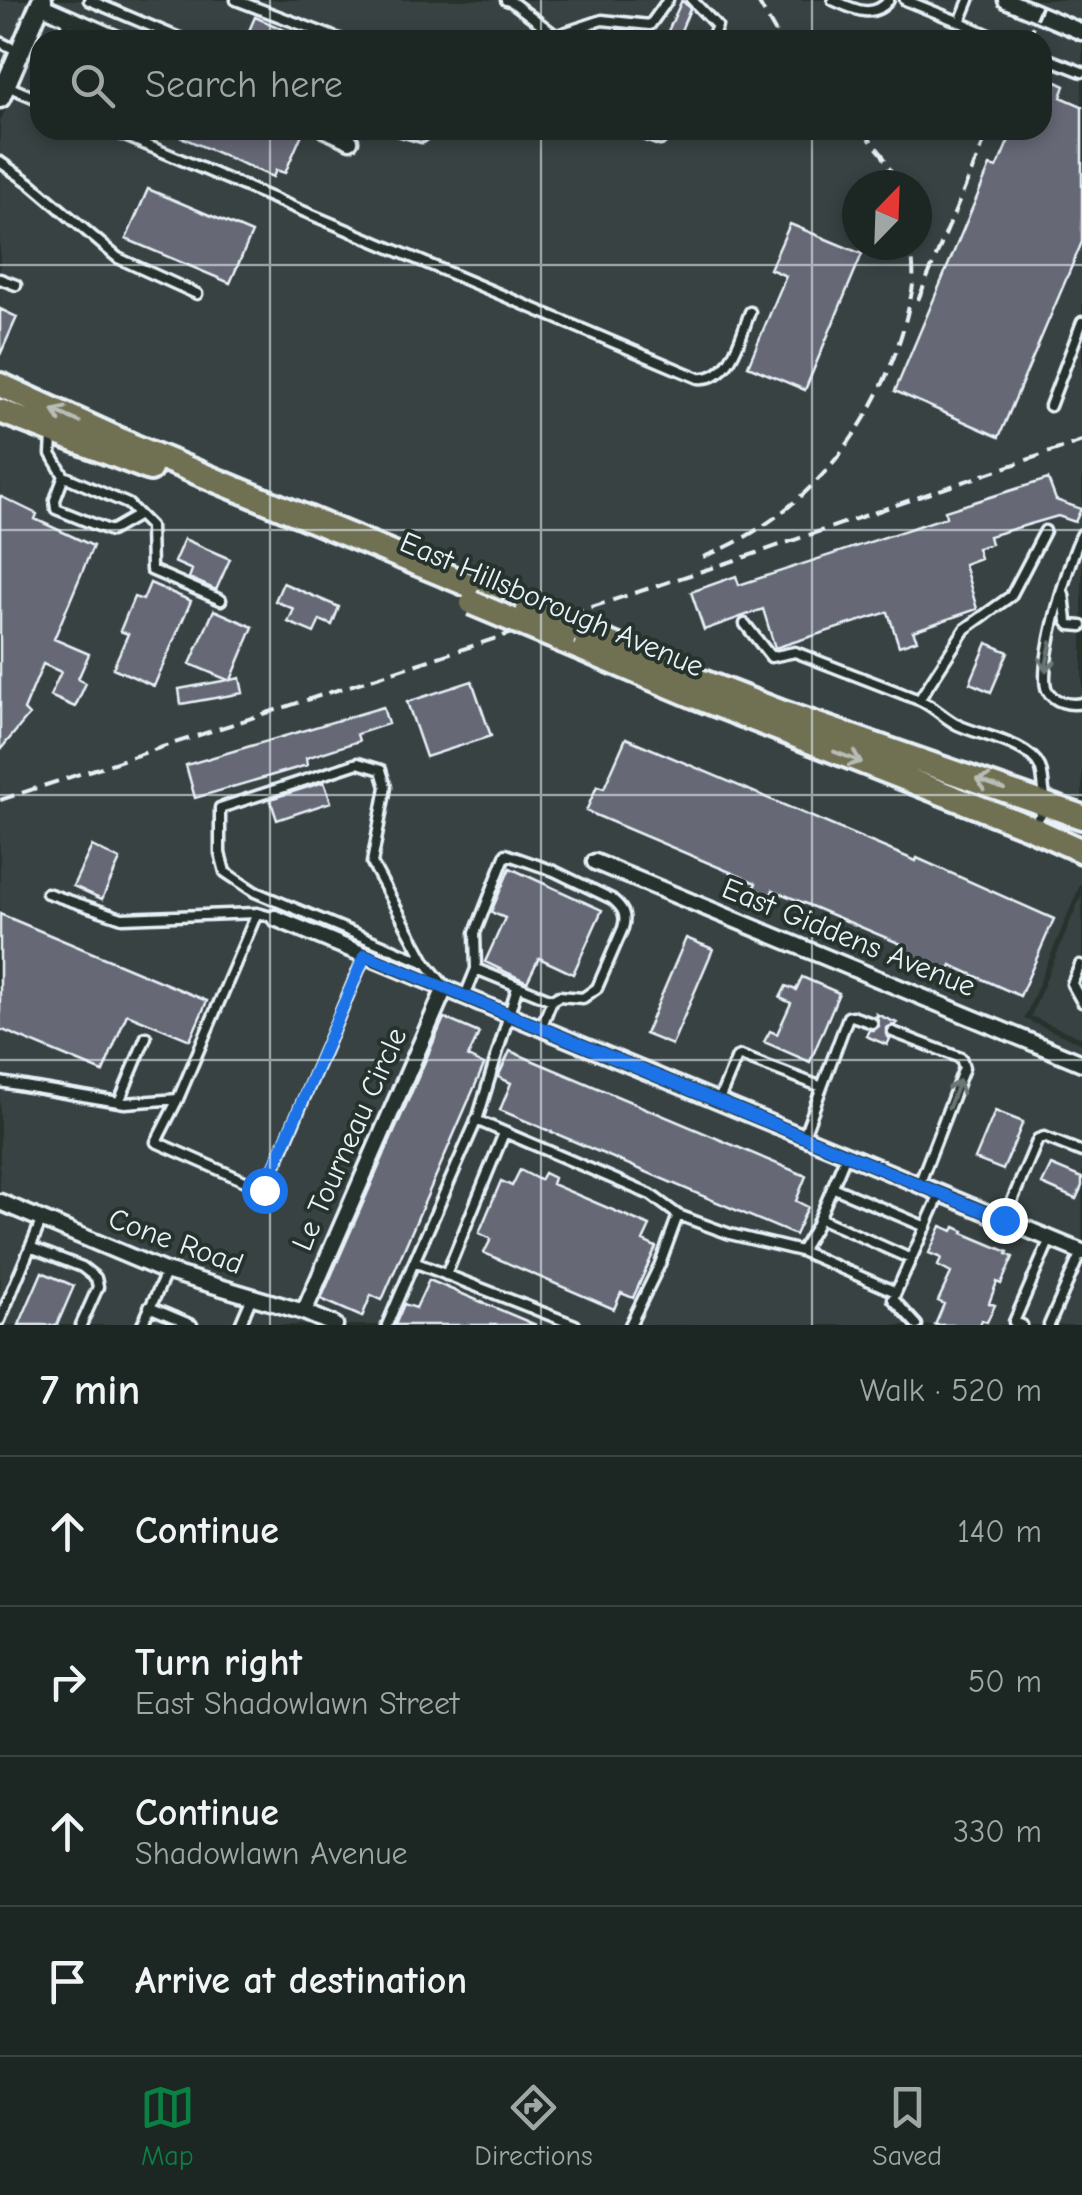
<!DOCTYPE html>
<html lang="en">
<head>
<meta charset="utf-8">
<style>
	body { margin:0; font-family:"Comic Neue",sans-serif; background:#29322f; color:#f1f3f6 }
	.compass { position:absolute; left:842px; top:170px; width:90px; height:90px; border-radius:50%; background:#1c2622; box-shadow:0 5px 15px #0003; rotate:23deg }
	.stop { position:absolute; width:30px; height:30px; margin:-22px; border:8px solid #1a73e8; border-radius:50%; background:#fff }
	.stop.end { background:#1a73e8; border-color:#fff; box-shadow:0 2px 10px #0008 }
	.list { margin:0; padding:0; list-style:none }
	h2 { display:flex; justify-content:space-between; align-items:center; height:130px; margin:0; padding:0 40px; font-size:42px }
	h2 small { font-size:32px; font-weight:400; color:#a0a5a5 }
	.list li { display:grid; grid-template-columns:65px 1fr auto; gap:30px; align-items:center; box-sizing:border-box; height:150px; padding:0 40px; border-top:2px solid #3a4340 }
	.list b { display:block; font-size:38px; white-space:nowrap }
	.list p { margin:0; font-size:32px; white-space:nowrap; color:#a0a5a5 }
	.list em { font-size:32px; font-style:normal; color:#a0a5a5 }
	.icon { flex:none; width:55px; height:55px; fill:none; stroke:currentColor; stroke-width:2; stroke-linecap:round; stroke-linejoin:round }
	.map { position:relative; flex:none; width:1082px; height:1325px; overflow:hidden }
	.search { position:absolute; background:#1c2622; box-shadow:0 5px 15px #0003; left:30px; right:30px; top:30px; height:110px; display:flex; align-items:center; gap:25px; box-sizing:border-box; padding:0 35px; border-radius:30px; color:#a0a5a5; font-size:38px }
	.sheet { height:730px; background:#1c2622 }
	nav { display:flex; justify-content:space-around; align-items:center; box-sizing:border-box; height:140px; border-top:2px solid #3a4340; background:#1c2622; font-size:28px; color:#a0a5a5 }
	nav a { display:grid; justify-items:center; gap:5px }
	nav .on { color:#0b8043 }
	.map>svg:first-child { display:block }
</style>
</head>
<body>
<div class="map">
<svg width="1082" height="1325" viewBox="0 0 1082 1325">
	<rect width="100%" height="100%" fill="#26332d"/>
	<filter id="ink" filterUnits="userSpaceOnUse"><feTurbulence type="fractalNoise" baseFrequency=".01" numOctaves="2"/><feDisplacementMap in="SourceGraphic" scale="20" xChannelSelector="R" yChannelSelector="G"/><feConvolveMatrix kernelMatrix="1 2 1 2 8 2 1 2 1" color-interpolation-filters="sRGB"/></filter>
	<g filter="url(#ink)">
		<!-- built -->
		<path fill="#394343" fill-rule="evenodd" d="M0 0H1082V880L1024 1019 1082 1044V1325H0V122L13 92 0 86ZM40 40H1042V130H40ZM857 185H917V245H857Z
			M1082 894V1038L1031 1016Z"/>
		<!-- building -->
		<path fill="#666876" stroke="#e8f1f8" stroke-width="2.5" d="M682 0 690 9 677 40H664Z
			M255 17 307 40H245Z
			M618 29 632 31 652 40H612Z
			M1042 75 1065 86 1061 97 1082 106V242L999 437 895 391 990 166 997 168 1013 130H1042Z
			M184 130H293L302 134 285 173 276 170 273 177 181 137Z
			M148 189 252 233 230 283 126 239Z
			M790 224 862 254 805 390 748 366 786 276 770 269Z
			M0 309 17 317 0 355Z
			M1048 479 1056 500 1081 509 1075 522 1058 516 989 536 991 544 977 548 980 558 964 564 977 609 913 631 917 640 899 646 888 612 775 648 763 609 704 630 691 592 736 576 739 585 946 517 945 511Z
			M0 496 37 514 35 519 93 546 54 639 89 654 78 679 86 683 75 707 50 696 61 672 43 664 24 710 29 715 0 750Z
			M184 539 230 559 216 590 189 578 192 570 174 562Z
			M150 583 191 601 154 686 113 668 128 634 120 631 134 597 143 600Z
			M283 583 339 607 332 625 320 620 314 633 288 622 294 609 275 601Z
			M214 610 253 627 231 680 240 678 243 693 181 704 179 689 228 680 190 664Z
			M987 643 1008 652 991 692 970 683Z
			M472 681 491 736 426 757 407 702Z
			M383 707 388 724 357 734 359 741 306 758 307 765 195 798 186 765Z
			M626 738 916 861 917 858 1054 919 1020 996 951 965 945 980 903 960 908 947 773 890 766 908 750 900 756 883 586 811 597 786 604 788Z
			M324 782 331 802 277 820 270 799Z
			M92 846 120 860 102 899 73 886Z
			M510 868 602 910 573 974 539 958 527 982 485 962 505 918 491 912Z
			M0 914 207 1001 190 1040 127 1014 103 1072 0 1029Z
			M686 938 713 949 672 1045 645 1034Z
			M802 977 839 993 810 1062 764 1042 770 1031 777 1034 791 1003 780 998 786 986 796 990Z
			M876 1014 897 1023 886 1028V1034L890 1039 887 1045 866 1036 869 1030H874L879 1026Z
			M444 1018 479 1033 468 1057 484 1065 382 1300 371 1295 362 1317 321 1299Z
			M510 1051 806 1176 796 1201 808 1207 795 1235 500 1110 511 1083 498 1077Z
			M995 1111 1023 1122 1003 1170 975 1159Z
			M1051 1165 1082 1178V1186L1076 1199 1042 1184Z
			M520 1170 540 1180 544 1173 554 1178 552 1184 650 1226 643 1241 656 1247 633 1298 621 1293 614 1309 484 1253 491 1239 479 1233 501 1181 512 1186Z
			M941 1226 953 1231 955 1227 964 1231 963 1233 1008 1252 1007 1254 1013 1257 1001 1284 997 1282 989 1303 995 1305 987 1322 982 1320 980 1325H935L944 1304 938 1301 951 1273 938 1266 941 1258 929 1253Z
			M42 1272 74 1286 57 1325H19Z
			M429 1280 536 1325H395L404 1304 416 1308Z"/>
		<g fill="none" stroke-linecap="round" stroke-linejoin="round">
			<defs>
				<path id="service" d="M89 0 184 40
					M236 0 342 40
					M506 0 512 2 562 40
					M692 0 717 26 711 40
					M833 0C853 9 873 20 889 0
					M905 0 960 22 969 0
					M66 16 67 40
					M960 22 1001 40
					M557 35 602 20 650 25 668 0
					M0 42 20 52
					M1046 58 1082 72
					M5 85 40 100
					M111 130 698 378C731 381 740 337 750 312
					M398 130 422 137 429 130
					M632 130 660 140 669 130
					M0 162 30 183 118 258 197 294
					M0 279 16 285
					M1050 406 1082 322
					M52 437 51 454 64 476 128 504 150 526 151 570 221 600
					M64 476 55 500 56 509 111 531 139 515
					M1082 534C1069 557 1037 669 1047 690 1053 702 1070 706 1082 703
					M1064 594 1067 621 1070 625 1082 626
					M745 624 771 657 795 652 919 700C935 707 945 719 958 725 981 736 1029 743 1040 767 1043 774 1043 783 1044 790 1047 805 1044 814 1032 824
					M919 700 965 629 1011 596 1045 531
					M47 893 122 918 257 913 275 918
					M257 913 178 1099 156 1142 265 1190 365 955
					M426 963 255 892 225 872 220 853V808L358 763 381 770 386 787 372 863 426 963 443 984
					M1080 965 1072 984 1082 1002
					M476 969 475 933 506 854 554 871 612 899C623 908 627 915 623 928L597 988 583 998 559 996 552 1000
					M517 988 478 1117 414 1262 575 1325
					M465 996 476 969 552 1000 541 1028
					M893 1032 961 1058 964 1068 919 1185
					M0 1082 125 1103 178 1099
					M119 1102 146 1037
					M718 1102 737 1057 741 1056 822 1087
					M476 1120 651 1195 678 1215
					M803 1138 848 1017 852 1016 872 1023
					M832 1187 926 1227
					M819 1218 911 1259
					M1004 1220 1038 1139 1044 1137 1082 1152
					M30 1247 82 1267 96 1278 98 1287 81 1325
					M801 1251 896 1292
					M446 1275 504 1133
					M149 1307 192 1325
					M0 1320 42 1219
					M142 1325 167 1271
					M240 1325 252 1297
					M387 1325 414 1262
					M630 1325 660 1264 678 1215 730 1234 801 1251 816 1226 846 1155
					M917 1325 893 1299 940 1194
					M1022 1325 1014 1322 1050 1239
					M1049 1325 1081 1252"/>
				<path id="minor" d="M1006 0 1082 32
					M40 5 120 40
					M326 130 350 141
					M595 862 1082 1063
					M275 918 1082 1252
					M0 1202 162 1270 304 1312 335 1325
					M304 1312 445 988"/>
				<path id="tertiary" d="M0 98 42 0"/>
				<path id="primary" d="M0 385 133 446 491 594
					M0 411 150 469
					M580 631 700 681 783 713 1082 817
					M563 641 694 696 1029 827 1082 851"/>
			</defs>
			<!-- service casing -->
			<use href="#service" stroke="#e8f1f8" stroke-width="15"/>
			<!-- minor casing -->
			<use href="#minor" stroke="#e8f1f8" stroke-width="21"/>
			<!-- tertiary casing -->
			<use href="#tertiary" stroke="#e8f1f8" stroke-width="25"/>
			<!-- primary casing -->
			<use href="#primary" stroke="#e8f1f8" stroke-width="30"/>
			<!-- service -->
			<use href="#service" stroke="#26332d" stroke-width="8"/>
			<!-- minor -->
			<use href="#minor" stroke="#26332d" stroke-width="14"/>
			<!-- tertiary -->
			<use href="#tertiary" stroke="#26332d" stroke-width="18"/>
			<!-- primary -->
			<use href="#primary" stroke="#706f52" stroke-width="22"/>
			<!-- rail -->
			<path stroke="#e8f1f8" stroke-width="4" stroke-dasharray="15 8" stroke-linecap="butt" d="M757 0 780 40
				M1027 40 1044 0
				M862 130 882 154 898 185
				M918 300 989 130
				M703 557C815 514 891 408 912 291 915 277 912 260 912 245
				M0 800 745 557 1082 441"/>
			<defs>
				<path id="primary-bridge" d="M472 603 563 641
					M528 610 580 631"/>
			</defs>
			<!-- primary-bridge casing -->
			<use href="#primary-bridge" stroke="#e8f1f8" stroke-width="30" stroke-linecap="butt"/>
			<!-- primary-bridge -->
			<use href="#primary-bridge" stroke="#706f52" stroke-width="22"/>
		</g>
		<!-- one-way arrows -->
		<defs><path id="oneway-shaft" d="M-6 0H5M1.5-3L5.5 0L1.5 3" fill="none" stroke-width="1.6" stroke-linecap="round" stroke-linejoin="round" transform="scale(2.5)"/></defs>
		<g stroke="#b8bdb6">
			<use href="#oneway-shaft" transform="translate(66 416) rotate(-156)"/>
			<use href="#oneway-shaft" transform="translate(848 757) rotate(21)"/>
			<use href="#oneway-shaft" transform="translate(990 784) rotate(-160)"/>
		</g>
		<g stroke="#6a7674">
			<use href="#oneway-shaft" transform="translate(1048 657) rotate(101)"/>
			<use href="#oneway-shaft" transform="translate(954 1094) rotate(-69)"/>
		</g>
	</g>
	<g fill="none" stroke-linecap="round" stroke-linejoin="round" filter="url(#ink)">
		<!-- route -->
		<path stroke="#1a73e8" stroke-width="12" d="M264 1190 365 955 1004 1220"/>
	</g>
	<!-- grid -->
	<path fill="none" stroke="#e8f1f8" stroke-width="2.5" stroke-opacity="0.55" d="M270 0V40M541 0V40M812 0V40M270 130V1325M541 130V1325M812 130V1325M0 265H1082M0 530H1082M0 795H1082M0 1060H1082"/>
	<g text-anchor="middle" stroke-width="8" stroke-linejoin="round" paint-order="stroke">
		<!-- street labels -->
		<g font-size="30" fill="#e8f1f8" stroke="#26332d">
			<text transform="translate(552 604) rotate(23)" y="10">East Hillsborough Avenue</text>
			<text transform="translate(849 937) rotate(22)" y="10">East Giddens Avenue</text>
			<text transform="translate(349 1139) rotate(-66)" y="10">Le Tourneau Circle</text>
			<text transform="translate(176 1241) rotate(20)" y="10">Cone Road</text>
		</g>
	</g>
</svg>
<svg class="compass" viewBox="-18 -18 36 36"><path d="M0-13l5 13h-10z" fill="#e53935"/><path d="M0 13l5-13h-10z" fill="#a0a5a5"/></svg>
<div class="stop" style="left:264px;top:1190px"></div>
<div class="stop end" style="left:1004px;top:1220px"></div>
<div class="search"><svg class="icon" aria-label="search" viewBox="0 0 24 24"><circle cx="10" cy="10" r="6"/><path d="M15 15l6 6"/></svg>Search here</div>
</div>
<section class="sheet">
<h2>7 min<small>Walk · 520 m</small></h2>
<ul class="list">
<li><svg class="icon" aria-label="ahead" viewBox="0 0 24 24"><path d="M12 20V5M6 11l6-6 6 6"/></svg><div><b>Continue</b></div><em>140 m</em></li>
<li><svg class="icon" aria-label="right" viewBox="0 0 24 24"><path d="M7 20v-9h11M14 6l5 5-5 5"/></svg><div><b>Turn right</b><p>East Shadowlawn Street</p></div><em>50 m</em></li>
<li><svg class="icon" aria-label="ahead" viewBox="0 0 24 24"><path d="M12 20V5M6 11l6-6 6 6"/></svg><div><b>Continue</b><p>Shadowlawn Avenue</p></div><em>330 m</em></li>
<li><svg class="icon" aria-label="arrive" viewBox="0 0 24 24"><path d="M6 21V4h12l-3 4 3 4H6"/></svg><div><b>Arrive at destination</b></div></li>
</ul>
</section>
<nav>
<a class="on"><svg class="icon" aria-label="map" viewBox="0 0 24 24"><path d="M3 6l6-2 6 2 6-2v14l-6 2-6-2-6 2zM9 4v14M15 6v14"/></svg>Map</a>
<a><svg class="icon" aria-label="directions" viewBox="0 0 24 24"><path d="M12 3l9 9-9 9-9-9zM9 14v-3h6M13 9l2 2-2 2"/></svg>Directions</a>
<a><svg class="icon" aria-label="saved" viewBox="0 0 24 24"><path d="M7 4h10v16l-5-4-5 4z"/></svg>Saved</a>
</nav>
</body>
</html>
